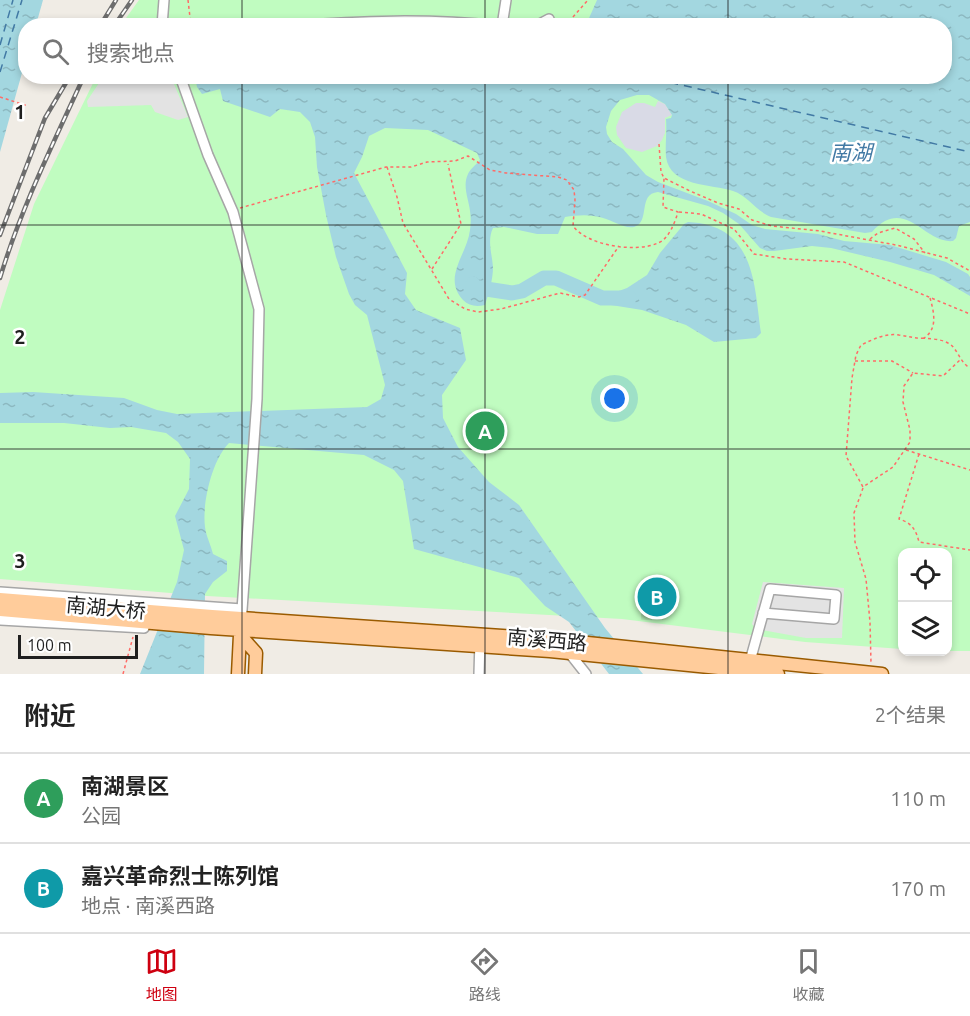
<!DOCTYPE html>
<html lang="zh">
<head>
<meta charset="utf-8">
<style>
	body { margin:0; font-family:Ubuntu,"Noto Sans SC",sans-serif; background:#f2f2f2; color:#222 }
	.controls { position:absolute; right:18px; bottom:18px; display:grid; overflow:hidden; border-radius:12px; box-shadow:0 3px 9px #0003 }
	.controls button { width:54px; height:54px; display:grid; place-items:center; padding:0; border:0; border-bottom:2px solid #e0e0e0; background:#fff; color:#222; font:30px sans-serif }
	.scale { position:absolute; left:18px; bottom:15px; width:120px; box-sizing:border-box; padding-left:6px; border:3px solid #1f1f1f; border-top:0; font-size:16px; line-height:21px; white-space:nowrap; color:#1f1f1f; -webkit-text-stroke:4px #fff; paint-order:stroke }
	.you { position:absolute; left:615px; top:399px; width:21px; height:21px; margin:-15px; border:4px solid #fff; border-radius:50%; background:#1a73e8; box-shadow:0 0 0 9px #1a73e833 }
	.badge { display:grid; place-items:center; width:39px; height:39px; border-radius:50%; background:#ce0010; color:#fff; font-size:20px; font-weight:700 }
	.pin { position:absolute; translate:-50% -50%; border:3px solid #fff; box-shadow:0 2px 6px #0006 }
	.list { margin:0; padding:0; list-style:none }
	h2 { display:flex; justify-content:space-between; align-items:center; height:78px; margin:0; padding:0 24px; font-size:26px }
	h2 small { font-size:20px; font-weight:400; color:#767676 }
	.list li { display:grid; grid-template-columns:39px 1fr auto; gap:18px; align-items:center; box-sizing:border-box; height:90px; padding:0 24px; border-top:2px solid #e0e0e0 }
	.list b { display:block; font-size:22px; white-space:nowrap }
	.list p { margin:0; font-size:20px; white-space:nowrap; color:#767676 }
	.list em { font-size:20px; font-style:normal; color:#767676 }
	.icon { flex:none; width:33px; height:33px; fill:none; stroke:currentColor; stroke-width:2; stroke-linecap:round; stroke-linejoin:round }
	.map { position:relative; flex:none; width:970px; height:674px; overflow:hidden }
	.search { position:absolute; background:#fff; box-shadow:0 3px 9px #0003; left:18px; right:18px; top:18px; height:66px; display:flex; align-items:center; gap:15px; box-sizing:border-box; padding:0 21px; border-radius:24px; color:#767676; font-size:22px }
	.sheet { height:258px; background:#fff }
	nav { display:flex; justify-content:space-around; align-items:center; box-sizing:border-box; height:84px; border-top:2px solid #e0e0e0; background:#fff; font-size:16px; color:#767676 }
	nav a { display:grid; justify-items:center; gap:3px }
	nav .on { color:#ce0010 }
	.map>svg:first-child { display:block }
</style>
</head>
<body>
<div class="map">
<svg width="970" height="674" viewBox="0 0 970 674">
	<defs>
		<pattern id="water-ripples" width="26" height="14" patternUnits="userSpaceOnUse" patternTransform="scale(1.5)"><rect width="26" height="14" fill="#a3d7e0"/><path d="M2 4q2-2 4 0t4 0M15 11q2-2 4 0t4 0" fill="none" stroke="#8cb8c0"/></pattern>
		<pattern id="building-cross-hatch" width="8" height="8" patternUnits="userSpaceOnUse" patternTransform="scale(1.5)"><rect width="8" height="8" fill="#c8bdb8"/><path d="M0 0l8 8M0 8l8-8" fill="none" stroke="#aba29e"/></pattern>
		<filter id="shadow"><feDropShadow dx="-2.5" dy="2.5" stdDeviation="3" flood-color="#0004"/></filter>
	</defs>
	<rect width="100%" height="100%" fill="#f0ece5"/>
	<!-- park -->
	<path fill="#c0fcc0" d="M139 0H970V651H948V552H902V649L805 642 622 619 207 596 0 579V310L34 204 96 77 944 76V26L121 25Z"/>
	<!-- parking -->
	<path fill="#e3e3e3" d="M103 77H171L188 117 178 120 155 112 151 105 88 107 87 101Z
		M763 582 844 588 842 638H806L756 629 752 624Z"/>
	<!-- plaza -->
	<path fill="#d9dae6" d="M658 101 665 104 672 115 665 118V133L662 140 657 146 642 152 626 148 617 135 616 127 622 112 636 103H644L655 107Z"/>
	<!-- water -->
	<path fill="url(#water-ripples)" d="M0 0H43L36 25 26 26 25 62 0 152Z
		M597 0H970V222L959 226 956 238 953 241C924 244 905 195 872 232L865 233 771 217C756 211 748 196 733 191 712 184 670 187 666 157 665 145 667 132 666 119L671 118 672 115 665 104 649 95H637L620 100 611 111 606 127 607 134 612 142 623 149 646 175 658 182 708 201 736 214 752 225 765 229 818 234 844 241 890 245 946 262 968 274 970 277V296L934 275 890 262 831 248 812 246 774 251H767L760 248 739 224 723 213 708 206 658 192C637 194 651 222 634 227 624 229 612 220 603 218 591 214 577 215 565 217L558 234H537L504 227 493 228C487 240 492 254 493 267 493 280 489 292 485 305 476 307 469 306 463 300 442 277 467 255 470 230 471 224 471 217 470 211 469 200 462 186 468 174 470 169 476 165 480 160L477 153 428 130 385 128 369 136 362 157 354 173 407 273 405 294 416 310 460 328 466 360 442 395 443 418 458 447 489 482 519 505 605 628 643 674H609L569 622 545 606 519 578 414 549 403 481 394 470 364 455 229 443C212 460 202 503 205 527 206 536 211 545 213 554L227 561V571L213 582 205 594 204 674H140L177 582 184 550 175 516 189 489 190 459 178 442 166 433 131 427 110 428 64 423H0V393L33 392 124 398 157 410 177 414 367 407 381 399 385 385 367 315 355 305 349 294 336 257 326 215 317 167 315 137 310 122 300 112 280 109 270 117 223 101 220 89 202 94 197 87 195 77 944 76V26L586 25Z
		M688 222C755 225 754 283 761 333L756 338 714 342 686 325 642 310 611 305 608 295 627 288 647 275 660 253 684 224Z"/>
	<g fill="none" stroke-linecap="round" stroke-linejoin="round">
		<!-- river -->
		<path stroke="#a3d7e0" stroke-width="15" d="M473 284V287L512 293 522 291 544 278H556L602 298H629"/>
		<!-- ferry -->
		<path stroke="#4179a4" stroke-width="1.5" stroke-dasharray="8 6" stroke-linecap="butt" d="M0 45 13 0
			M0 72 22 0
			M643 76 970 152"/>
	</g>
	<!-- building -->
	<path fill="url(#building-cross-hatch)" stroke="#c3b1a6" stroke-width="1.5" filter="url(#shadow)" d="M648 578 670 581 666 616 644 614Z"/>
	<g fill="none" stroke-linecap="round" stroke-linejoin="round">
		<defs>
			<path id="minor" d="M162 26 164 0
				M290 26C358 21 429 18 497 26
				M502 26 506 0
				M536 26 549 19
				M180 76 208 155 233 212 259 309 257 399 241 624
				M0 592 242 609
				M0 620 144 628
				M567 650 586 674
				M749 666 750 661 770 589 836 595 834 619 763 613
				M479 674 480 640"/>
			<path id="major" d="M0 599 212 616 559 640 882 674
				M0 610 211 628 550 651 778 674
				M240 635 256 653 255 674
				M238 674 240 635"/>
		</defs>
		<!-- minor casing -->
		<use href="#minor" stroke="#a6a6a6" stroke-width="12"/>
		<!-- major casing -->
		<use href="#major" stroke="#9a5b00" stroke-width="15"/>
		<!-- path -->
		<path stroke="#ff6b67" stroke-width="1.5" stroke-dasharray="3 3" stroke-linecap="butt" d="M188 0 191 26
			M565 26 588 0
			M0 97 28 106
			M659 144 661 172 664 178 690 191 718 203 739 209 752 220 772 226 820 231 896 245 947 258 970 271
			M387 167 397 197 403 223 449 299 465 309 478 312 501 309 560 293 579 297 585 295 619 246
			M240 208 386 167H411L427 162 455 161 468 156 490 170 506 173 558 177 567 180 574 190 575 200 573 226C588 246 636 253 658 243 669 239 675 222 678 212L663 207 664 178
			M679 212 701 214 734 229 754 254 787 259 844 262 970 314
			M870 239 878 233 895 228 914 239 925 253
			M432 269 461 224 448 164
			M930 298C934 312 938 329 924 338 931 339 941 339 948 343 958 348 959 362 970 368
			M924 338C915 339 908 336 899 335 885 333 874 339 861 345L856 355 852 378 846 456 863 487 893 467 910 442V430L903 402 904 386 913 373 943 376 960 360
			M855 361H892L913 373
			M906 450 970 470
			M919 454 899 519C912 523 916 530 919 542L970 550
			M863 488 854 513 855 542 866 579 870 622 871 663
			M123 674 133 637"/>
		<!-- minor -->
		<use href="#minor" stroke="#fff" stroke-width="9"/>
		<!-- major -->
		<use href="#major" stroke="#ffcc9b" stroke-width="12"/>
		<defs>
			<path id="rail" d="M100 26 116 0
				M114 26 132 0
				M0 235 45 118 70 76
				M0 278C21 208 54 142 84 76"/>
		</defs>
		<!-- rail casing -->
		<use href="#rail" stroke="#6d6d6d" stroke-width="4.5"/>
		<!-- rail -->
		<use href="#rail" stroke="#fff" stroke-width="2" stroke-dasharray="7" stroke-linecap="butt"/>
	</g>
	<!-- grid -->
	<path fill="none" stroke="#1f1f1f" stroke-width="1.5" stroke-opacity="0.55" d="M242 0V26M485 0V26M728 0V26M242 76V674M485 76V674M728 76V674M0 225H970M0 449H970"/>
	<g text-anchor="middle" stroke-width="5" stroke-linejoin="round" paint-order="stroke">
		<!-- street labels -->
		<g font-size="20" fill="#1f1f1f" stroke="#fff">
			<text transform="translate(106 608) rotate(5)" y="7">南湖大桥</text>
			<text transform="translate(547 640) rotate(5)" y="7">南溪西路</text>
		</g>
		<!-- water labels -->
		<g font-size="21" font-style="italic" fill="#4179a4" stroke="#fff">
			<text x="851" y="160">南湖</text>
		</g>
	</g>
	<g font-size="20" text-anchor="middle" font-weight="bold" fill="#1f1f1f" stroke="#fff" stroke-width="5" stroke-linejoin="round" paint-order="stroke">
		<text x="20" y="119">1</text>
		<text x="20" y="344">2</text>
		<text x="20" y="568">3</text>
	</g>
</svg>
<div class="controls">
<button><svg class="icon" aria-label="locate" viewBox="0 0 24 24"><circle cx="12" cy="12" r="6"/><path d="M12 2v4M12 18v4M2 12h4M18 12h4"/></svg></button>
<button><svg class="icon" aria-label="layers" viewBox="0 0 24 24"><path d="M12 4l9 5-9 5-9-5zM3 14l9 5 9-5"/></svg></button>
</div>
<div class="scale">100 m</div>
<div class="you"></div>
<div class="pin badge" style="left:485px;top:431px;background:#2e9e5b">A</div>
<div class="pin badge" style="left:657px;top:597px;background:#0f9aa8">B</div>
<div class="search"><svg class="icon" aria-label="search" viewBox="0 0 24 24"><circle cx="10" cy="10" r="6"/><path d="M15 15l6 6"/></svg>搜索地点</div>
</div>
<section class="sheet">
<h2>附近<small>2个结果</small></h2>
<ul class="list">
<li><span class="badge" style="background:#2e9e5b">A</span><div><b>南湖景区</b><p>公园</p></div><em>110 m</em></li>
<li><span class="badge" style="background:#0f9aa8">B</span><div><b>嘉兴革命烈士陈列馆</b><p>地点 · 南溪西路</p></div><em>170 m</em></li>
</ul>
</section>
<nav>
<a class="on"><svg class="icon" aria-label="map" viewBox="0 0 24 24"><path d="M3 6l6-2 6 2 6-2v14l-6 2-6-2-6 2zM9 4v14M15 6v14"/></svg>地图</a>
<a><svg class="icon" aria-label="directions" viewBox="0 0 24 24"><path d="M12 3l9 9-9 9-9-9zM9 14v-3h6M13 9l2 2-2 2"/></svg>路线</a>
<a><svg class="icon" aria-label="saved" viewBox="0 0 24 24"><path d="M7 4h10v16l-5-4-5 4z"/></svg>收藏</a>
</nav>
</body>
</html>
